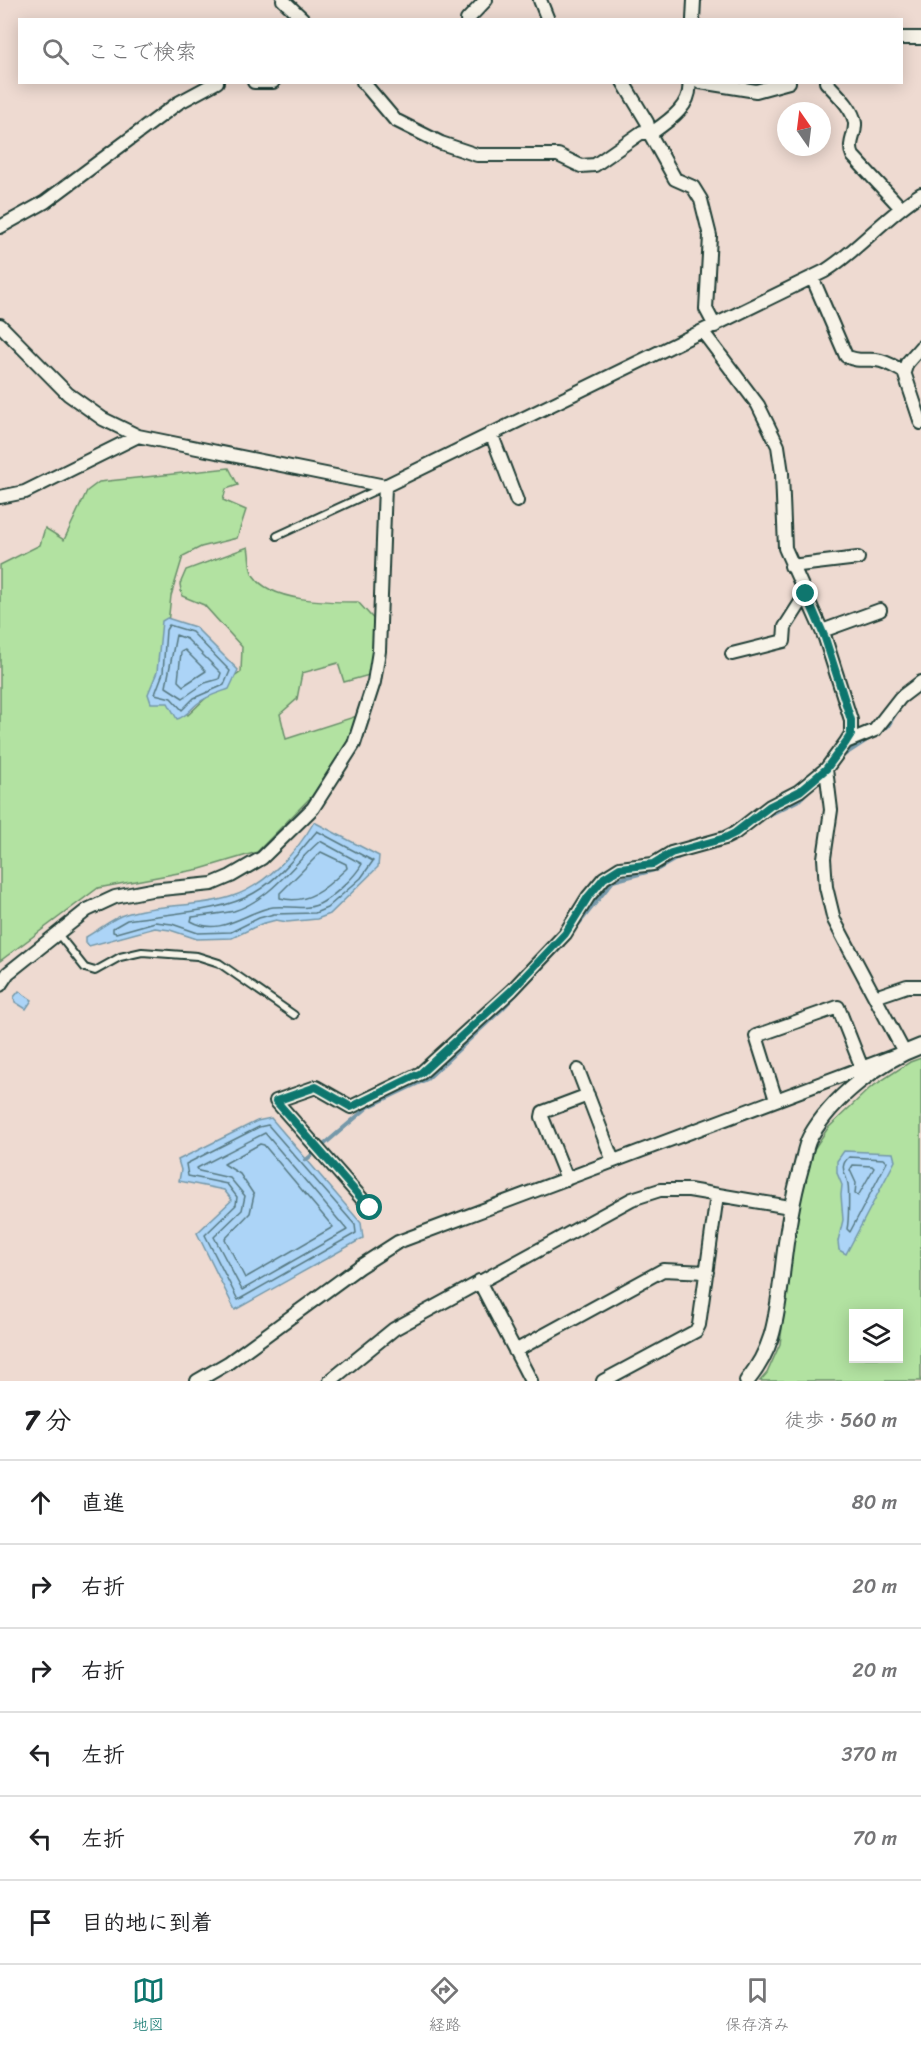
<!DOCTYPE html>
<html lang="ja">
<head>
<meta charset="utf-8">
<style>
	body { margin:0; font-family:Sriracha,"Klee One",sans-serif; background:#f6f6f6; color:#202124 }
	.controls { position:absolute; right:18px; bottom:18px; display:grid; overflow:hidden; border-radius:0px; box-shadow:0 3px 15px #0003 }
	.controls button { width:54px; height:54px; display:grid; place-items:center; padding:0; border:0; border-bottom:2px solid #e0e0e0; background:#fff; color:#202124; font:30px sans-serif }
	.compass { position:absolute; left:777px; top:102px; width:54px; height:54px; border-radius:50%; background:#fff; box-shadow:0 3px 15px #0003; rotate:346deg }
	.stop { position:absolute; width:18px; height:18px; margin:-14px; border:4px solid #0f766e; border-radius:50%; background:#fff }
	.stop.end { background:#0f766e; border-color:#fff; box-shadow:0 2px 6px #0008 }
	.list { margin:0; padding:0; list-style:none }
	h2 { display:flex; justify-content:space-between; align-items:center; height:78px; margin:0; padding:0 24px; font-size:26px }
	h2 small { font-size:20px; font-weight:400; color:#757577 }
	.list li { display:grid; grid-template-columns:39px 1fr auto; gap:18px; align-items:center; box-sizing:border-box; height:84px; padding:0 24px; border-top:2px solid #e0e0e0 }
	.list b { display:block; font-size:22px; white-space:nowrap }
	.list em { font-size:20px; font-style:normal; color:#757577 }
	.icon { flex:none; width:33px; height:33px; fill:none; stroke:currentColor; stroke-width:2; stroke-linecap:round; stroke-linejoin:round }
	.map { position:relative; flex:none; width:921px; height:1381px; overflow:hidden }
	.search { position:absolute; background:#fff; box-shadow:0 3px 15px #0003; left:18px; right:18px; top:18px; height:66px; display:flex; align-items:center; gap:15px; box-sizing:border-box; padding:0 21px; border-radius:0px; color:#757577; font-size:22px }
	.sheet { height:582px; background:#fff }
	nav { display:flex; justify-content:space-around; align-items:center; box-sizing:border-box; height:84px; border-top:2px solid #e0e0e0; background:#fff; font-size:16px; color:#757577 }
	nav a { display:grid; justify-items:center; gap:3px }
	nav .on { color:#0f766e }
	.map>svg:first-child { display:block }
</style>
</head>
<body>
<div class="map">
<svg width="921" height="1381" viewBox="0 0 921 1381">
	<rect width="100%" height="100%" fill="#eedad1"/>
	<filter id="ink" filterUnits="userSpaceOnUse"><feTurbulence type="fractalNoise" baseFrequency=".0167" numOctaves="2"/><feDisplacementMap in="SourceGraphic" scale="12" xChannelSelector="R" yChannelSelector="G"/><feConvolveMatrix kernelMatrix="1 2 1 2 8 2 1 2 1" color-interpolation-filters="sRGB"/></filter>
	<g filter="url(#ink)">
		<!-- green -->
		<path fill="#b2e2a1" stroke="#68906a" stroke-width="1.5" fill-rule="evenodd" d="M229 468 238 485 226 489 223 500 246 510 237 538 201 547 183 556 171 596 163 669 180 693 188 715 210 694 241 672 242 647 204 605 182 596 180 584 186 570 248 547C250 556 249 568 253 575 270 602 328 602 358 602L379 625 373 674 344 682 338 663 302 673 297 699 280 714 286 739 366 713 312 796 257 852 200 869 98 888 0 961V565L40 545 45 528 64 540 87 491 99 482Z
			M921 1058V1381H760L767 1373 780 1344 796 1217 814 1149 828 1128 870 1088 910 1062ZM854 1314H898V1358H854Z"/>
		<!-- water -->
		<path fill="#acd4f7" stroke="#7498a9" stroke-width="1.5" d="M167 618 195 627 238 670 229 689C218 693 206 696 197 704 190 710 186 717 177 719L168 703H151L148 694 157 672 162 621Z
			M314 822 379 856 378 867 330 914 317 919 287 922 276 920 261 924 232 938 197 939 170 930 155 928 89 946 86 942V937C99 930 112 918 126 914 159 903 197 908 230 897 264 887 298 851 314 822Z
			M19 991 32 1000 26 1009 15 1002 14 997Z
			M271 1118 361 1223 363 1238 235 1310 197 1233 232 1200 224 1190 179 1181 181 1170 178 1160 257 1121Z
			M844 1151 893 1153 895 1161 846 1254 839 1250 838 1241 843 1220 841 1195 842 1185 837 1173V1161Z"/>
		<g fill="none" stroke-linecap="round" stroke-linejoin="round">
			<!-- shore -->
			<path stroke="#577982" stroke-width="1.5" d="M169 625 192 632 230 671 224 685 194 698 182 710 171 698 155 694 163 673 166 630Z
				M176 635 187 639 221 673 219 679 205 683 183 698 166 687Z
				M185 650 206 671 183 686 178 681 181 652Z
				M317 831 373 861 361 878 327 908 315 913 274 914 259 918 231 932 198 933 172 924 155 922 116 933 113 932V928L127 920C166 913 221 913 254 893 279 879 299 852 317 831Z
				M320 841 362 864C355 877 336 894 323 902 307 912 289 905 273 907 246 911 221 938 191 921L192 917C206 915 221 914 234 911 271 899 292 865 320 841Z
				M321 852 346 864 347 868C328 886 309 906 280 898V893Z
				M268 1125 355 1225 356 1233 238 1300 205 1235 236 1205 237 1197 227 1184 188 1176 186 1164 259 1127Z
				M265 1133 347 1230 242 1290 214 1237 242 1210 245 1196 230 1178 199 1171 197 1168Z
				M260 1144 264 1145 333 1227 245 1278 225 1239 250 1213 254 1195 240 1174 224 1164Z
				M849 1157 884 1159 887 1162 850 1232 847 1229C849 1221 849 1192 848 1184 846 1173 838 1167 849 1157Z
				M853 1165 872 1166 874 1168 858 1196 855 1194 856 1183 850 1170Z"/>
			<!-- stream -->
			<path stroke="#7498a9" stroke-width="4" d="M841 757 888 726 897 711
				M765 817 799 800 807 792
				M573 931 613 881 658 869 683 855
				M306 1160 368 1107 427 1079 502 1009 563 945"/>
			<defs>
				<path id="service" d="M277 536 383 487
					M58 934 85 968 95 971 120 957 142 952 197 956 219 963 294 1015"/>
				<path id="minor" d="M283 0 304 20
					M540 0 548 20
					M467 20 486 0
					M693 20 694 0
					M902 38H921
					M254 82H273
					M363 82 395 120 441 143 477 155H558L581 166 595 165 642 132 650 134C667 122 693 106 689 82
					M623 82 647 122 650 134 675 179 693 187 701 200 710 236 706 309 715 326
					M700 82 756 91 789 82
					M826 82C836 93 853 108 855 123 856 135 847 143 853 156L901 208
					M0 227 45 202 178 103 217 82
					M812 277 846 356C857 362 865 359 876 360 886 361 895 367 904 372L907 363 921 347
					M0 325 68 394 103 419 138 436 385 486 825 271C860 249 885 216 921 194
					M904 372 921 423
					M491 433 517 501
					M0 497 25 492 138 436
					M791 566 858 558
					M822 631 880 610
					M732 654 784 641 785 627 806 594
					M846 742 875 730 900 698 921 682
					M0 985 8 973 87 910 115 897 151 890 212 884 231 876 262 858 313 808 354 744 374 682 379 651 385 486
					M875 997 907 986H921
					M578 1070 613 1161
					M776 1100 756 1036 838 1007 862 1068
					M567 1179 542 1117 543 1112 588 1095
					M370 1208 276 1101 316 1087 351 1107 421 1073 512 990 565 934 588 897 604 878 620 868 653 864 671 853 725 838 735 833 770 806 799 791 826 769 846 742 851 734V720L825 638 785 548 782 473 778 446 758 405 703 332
					M479 1281 531 1381
					M515 1351 663 1270 707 1272
					M197 1381 228 1363 359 1267 398 1242 904 1052 834 920 826 887 824 858 831 810 826 769
					M330 1381 394 1329 632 1199 660 1190H689L790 1207
					M603 1381 696 1331 699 1325 717 1195"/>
				<path id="tertiary" d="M747 1381C775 1346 776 1318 782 1275 786 1238 791 1203 801 1168 804 1158 805 1146 810 1137 832 1098 879 1061 921 1046"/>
			</defs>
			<!-- service casing -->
			<use href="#service" stroke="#1f3d34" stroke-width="10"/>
			<!-- minor casing -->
			<use href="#minor" stroke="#1f3d34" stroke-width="16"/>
			<!-- tertiary casing -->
			<use href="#tertiary" stroke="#1f3d34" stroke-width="18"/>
			<!-- service -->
			<use href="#service" stroke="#f7f3e8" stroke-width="6"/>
			<!-- minor -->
			<use href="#minor" stroke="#f7f3e8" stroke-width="12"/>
			<!-- tertiary -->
			<use href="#tertiary" stroke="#f7f3e8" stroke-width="14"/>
		</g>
	</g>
	<g fill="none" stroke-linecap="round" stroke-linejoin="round" filter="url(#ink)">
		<!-- route -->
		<path stroke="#0f766e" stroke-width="8" d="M370 1208 276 1101 316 1087 351 1107 421 1073 512 990 565 934 588 897 604 878 620 868 653 864 671 853 725 838 735 833 770 806 800 791 826 769 846 742 851 734V720L825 638 806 594"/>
	</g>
</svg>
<div class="controls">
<button><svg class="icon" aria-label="layers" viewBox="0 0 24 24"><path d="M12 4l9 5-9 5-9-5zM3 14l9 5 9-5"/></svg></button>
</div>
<svg class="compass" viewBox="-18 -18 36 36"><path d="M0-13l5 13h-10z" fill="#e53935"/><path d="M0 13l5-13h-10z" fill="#757577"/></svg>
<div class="stop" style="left:370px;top:1208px"></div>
<div class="stop end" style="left:806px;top:594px"></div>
<div class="search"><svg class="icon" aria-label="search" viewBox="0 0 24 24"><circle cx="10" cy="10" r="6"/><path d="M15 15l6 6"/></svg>ここで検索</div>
</div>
<section class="sheet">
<h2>7 分<small>徒歩 · 560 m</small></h2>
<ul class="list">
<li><svg class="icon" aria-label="ahead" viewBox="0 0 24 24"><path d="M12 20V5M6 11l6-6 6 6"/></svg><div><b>直進</b></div><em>80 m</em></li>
<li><svg class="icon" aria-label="right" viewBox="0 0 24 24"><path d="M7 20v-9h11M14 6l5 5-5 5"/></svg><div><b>右折</b></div><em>20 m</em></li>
<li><svg class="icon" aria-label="right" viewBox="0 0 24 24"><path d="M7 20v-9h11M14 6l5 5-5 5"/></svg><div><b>右折</b></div><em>20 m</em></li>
<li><svg class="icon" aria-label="left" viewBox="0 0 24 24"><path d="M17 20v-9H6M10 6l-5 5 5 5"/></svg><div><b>左折</b></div><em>370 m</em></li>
<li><svg class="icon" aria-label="left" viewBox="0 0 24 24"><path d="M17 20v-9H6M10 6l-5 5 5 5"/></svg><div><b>左折</b></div><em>70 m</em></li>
<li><svg class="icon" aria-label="arrive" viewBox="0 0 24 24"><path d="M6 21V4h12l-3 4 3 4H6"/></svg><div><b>目的地に到着</b></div></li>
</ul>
</section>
<nav>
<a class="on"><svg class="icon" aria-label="map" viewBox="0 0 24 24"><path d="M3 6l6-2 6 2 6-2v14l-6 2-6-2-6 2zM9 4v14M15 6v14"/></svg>地図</a>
<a><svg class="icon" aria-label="directions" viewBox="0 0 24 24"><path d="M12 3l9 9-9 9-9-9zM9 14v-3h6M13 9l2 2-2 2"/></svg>経路</a>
<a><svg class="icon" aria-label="saved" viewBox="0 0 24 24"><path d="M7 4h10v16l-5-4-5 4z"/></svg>保存済み</a>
</nav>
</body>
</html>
